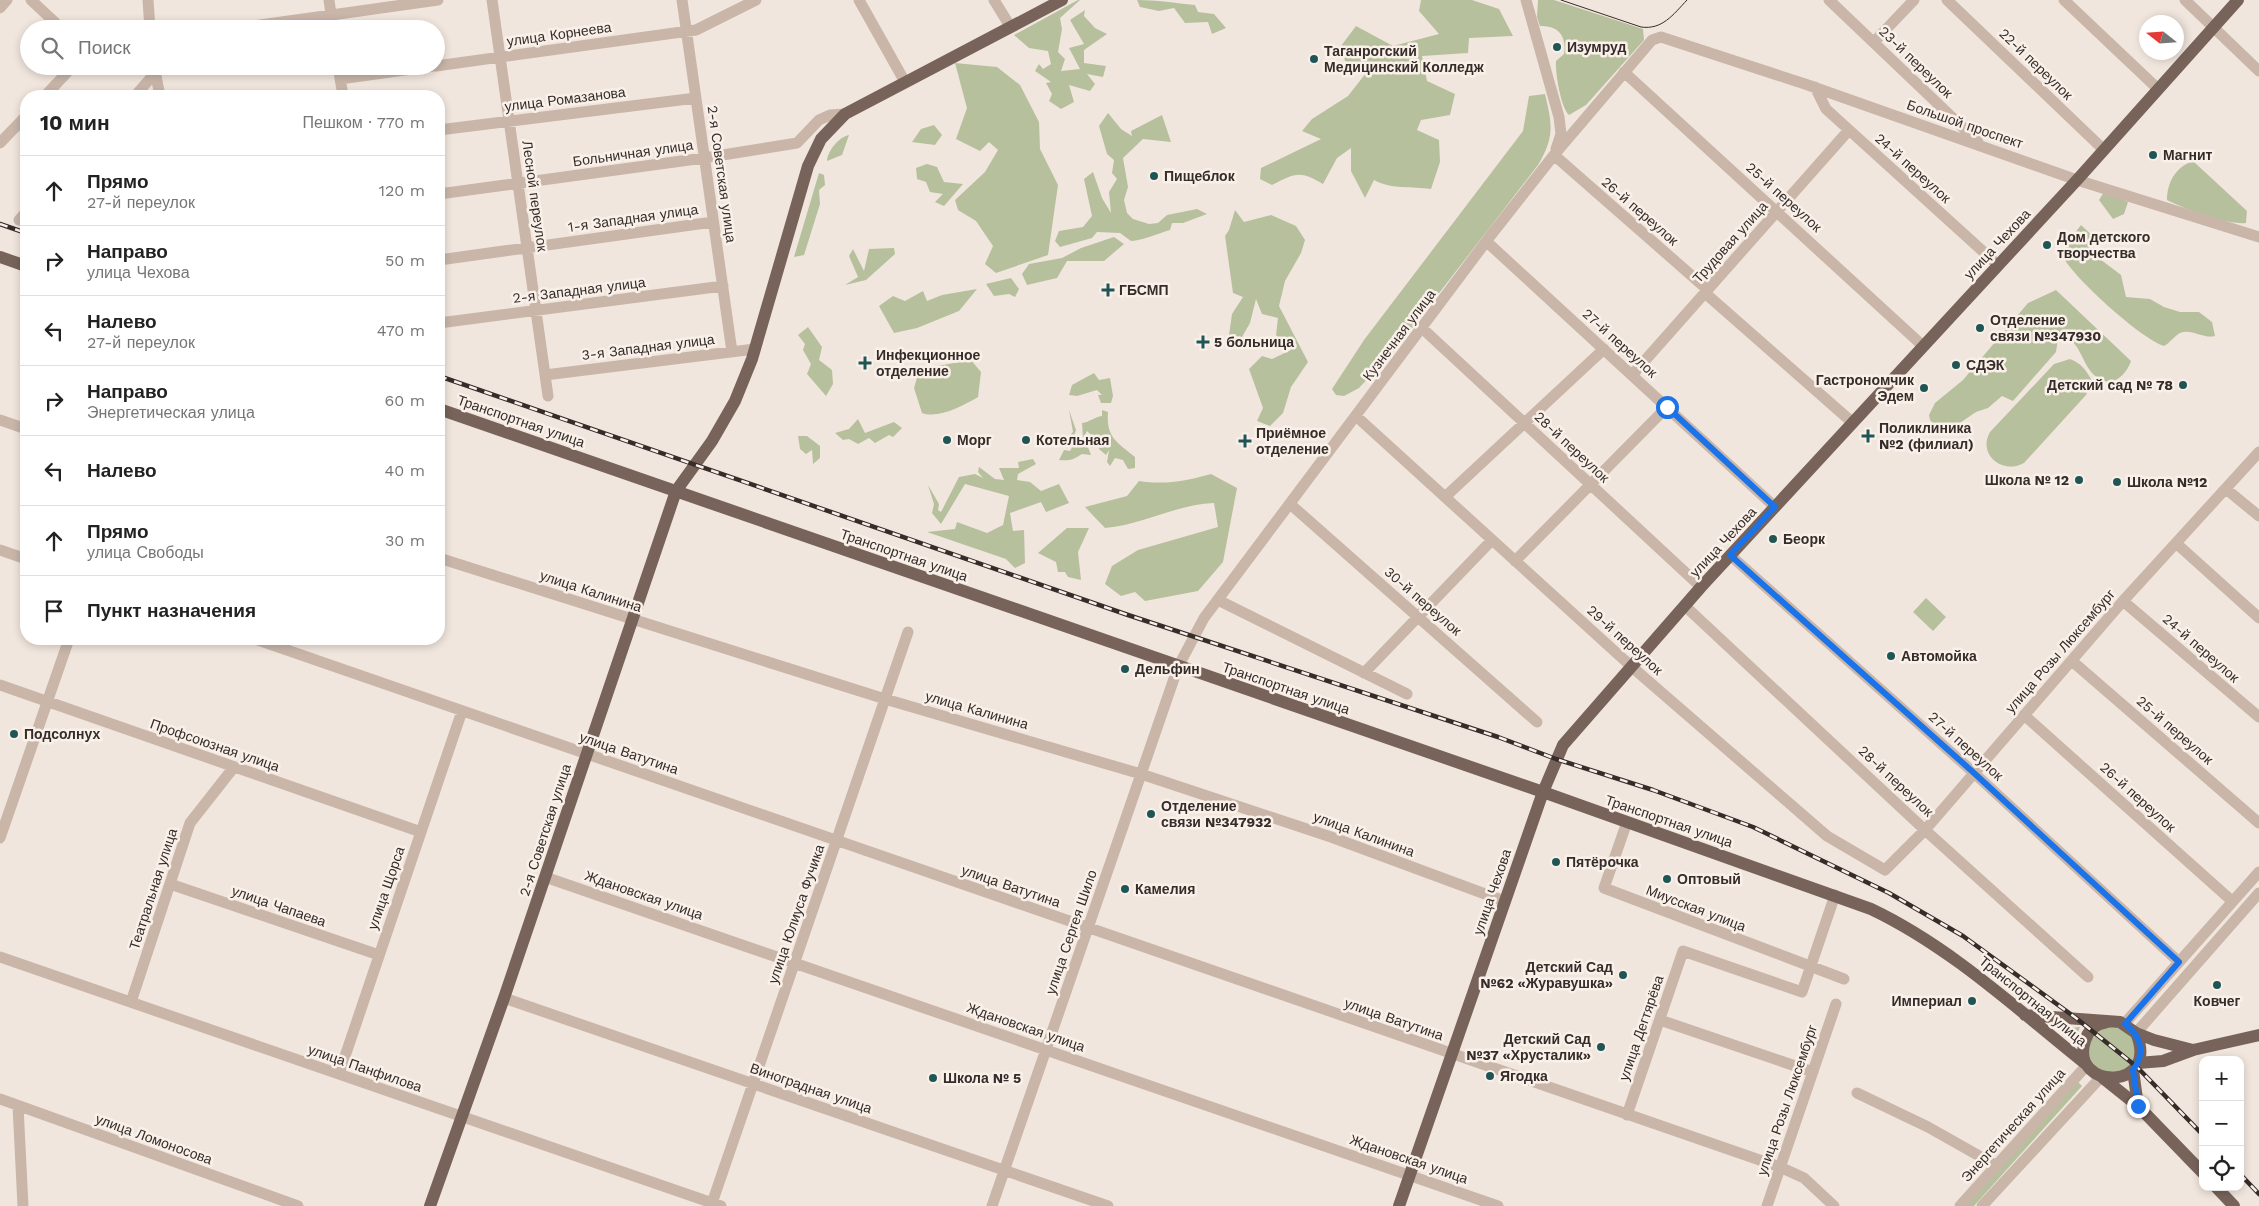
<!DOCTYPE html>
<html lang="ru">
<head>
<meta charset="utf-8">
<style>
	body { margin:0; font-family:"Work Sans",sans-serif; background:#f2f2f2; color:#222 }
	.controls { position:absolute; right:15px; bottom:15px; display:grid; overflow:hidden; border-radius:10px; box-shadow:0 2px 8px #0003 }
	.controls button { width:45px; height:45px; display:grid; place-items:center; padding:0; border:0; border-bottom:1px solid #e0e0e0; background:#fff; color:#222; font:25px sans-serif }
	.compass { position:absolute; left:2139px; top:15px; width:45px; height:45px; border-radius:50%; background:#fff; box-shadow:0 2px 8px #0003; rotate:287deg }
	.stop { position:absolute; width:15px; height:15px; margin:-11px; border:4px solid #1a73e8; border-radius:50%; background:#fff }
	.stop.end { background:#1a73e8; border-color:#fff; box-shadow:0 1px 5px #0008 }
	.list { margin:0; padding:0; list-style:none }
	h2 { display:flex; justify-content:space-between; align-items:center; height:65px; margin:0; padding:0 20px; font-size:21px }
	h2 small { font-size:16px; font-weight:400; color:#767676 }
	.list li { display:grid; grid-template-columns:32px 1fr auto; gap:15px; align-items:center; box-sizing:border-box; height:70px; padding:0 20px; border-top:1px solid #e0e0e0 }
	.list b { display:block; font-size:19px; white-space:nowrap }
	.list p { margin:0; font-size:16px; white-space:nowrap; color:#767676 }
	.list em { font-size:16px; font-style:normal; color:#767676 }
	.icon { flex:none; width:28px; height:28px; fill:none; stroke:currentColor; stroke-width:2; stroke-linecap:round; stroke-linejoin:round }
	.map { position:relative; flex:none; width:2259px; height:1206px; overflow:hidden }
	.search { position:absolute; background:#fff; box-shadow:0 2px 8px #0003; left:20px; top:20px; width:425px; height:55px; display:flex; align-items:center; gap:12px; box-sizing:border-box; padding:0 18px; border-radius:28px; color:#767676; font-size:19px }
	.panel { position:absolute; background:#fff; box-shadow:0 2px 8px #0003; left:20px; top:90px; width:425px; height:555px; border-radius:20px }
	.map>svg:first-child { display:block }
</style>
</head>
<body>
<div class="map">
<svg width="2259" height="1206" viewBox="0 0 2259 1206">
	<rect width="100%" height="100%" fill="#f1e6dd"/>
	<!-- green -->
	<path fill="#b6c09d" d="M1078 0H1080L1060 18 1062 29 1058 52 1065 59 1061 71 1080 69 1069 48 1084 44 1070 20 1085 10 1084 16 1095 28 1107 34 1084 50V63L1106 66 1103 77 1087 74 1095 84 1090 91 1069 85 1074 102 1061 109 1049 101 1052 94 1046 83 1051 82 1035 71 1039 64 1043 69 1051 64 1048 51 1029 48 1014 35Z
		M1137 0C1157 0 1175 3 1195 5L1198 12 1214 14 1226 28 1212 34 1208 22 1185 23 1174 8 1159 11 1140 7Z
		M1421 0H1472L1499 9 1513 36 1469 38 1468 53 1422 56 1427 81 1455 94 1450 115 1421 120 1417 130 1439 140 1440 162 1431 189C1411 186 1393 190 1374 180L1365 198 1351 171V148L1337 158 1323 184C1300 170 1295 173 1272 185L1260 179 1261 168 1321 139 1302 131 1312 119 1348 96 1366 73 1345 61 1341 46 1356 26 1393 46 1439 34 1419 11Z
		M1538 0H1554L1643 29 1644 40 1586 105 1569 115C1561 108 1555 73 1556 61L1564 54C1567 36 1558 25 1540 26L1537 17Z
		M955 63 997 67 1020 85 1039 122 1040 149 1058 185 1048 255 996 273 985 264 993 246 976 221 958 210 955 200 985 172 998 150 989 142 980 151 956 139 967 108Z
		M1545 94C1552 124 1555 137 1538 165L1399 345 1359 388 1344 396 1336 395 1332 389 1364 340 1523 131 1529 96Z
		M1108 113 1121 129 1132 136 1131 131 1162 115 1171 142 1143 139 1123 158 1128 187 1124 200 1127 213 1133 219 1149 224 1158 223 1167 215 1197 209 1207 214 1183 223H1172L1170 230C1157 234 1143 240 1131 241L1120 233 1097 232 1092 238 1060 247 1055 241 1059 231 1083 227 1092 216 1084 179 1093 172 1102 198 1111 213 1109 192 1117 179 1112 173 1114 160 1107 154 1099 126Z
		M934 125 942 135 935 145 912 142 921 129Z
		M849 135 842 155 827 161C828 150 839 137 849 135Z
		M2193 161 2247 211 2246 223C2227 225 2185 209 2167 200 2167 182 2176 167 2193 161Z
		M927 164 937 167 944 182 963 184 944 206 935 202 943 194 930 192 926 182 917 179 916 168Z
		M819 173 824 175 825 185 819 190 820 204 804 255 794 257Z
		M2104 192 2128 202 2124 214 2113 219 2099 200Z
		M1235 210 1244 222 1271 215 1296 226 1305 240 1301 253 1285 281 1279 306 1308 362 1291 387 1283 413 1270 426 1257 421 1263 408 1249 369 1262 356 1272 359 1291 350 1276 335 1278 318 1262 314 1256 299 1250 323 1242 337 1229 335 1232 314 1243 297 1233 293 1225 236 1229 230Z
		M2081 225 2098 241 2089 247 2096 256 2121 275 2126 297 2150 299 2164 307 2180 312H2199L2212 322 2215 336C2203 339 2191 328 2180 333 2174 336 2170 343 2164 346 2140 338 2074 278 2063 257L2068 242Z
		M1114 237 1124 244 1104 261H1067L1057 278 1027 285 1022 274 1029 264 1062 258 1081 248Z
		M894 248 895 254 866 280 845 285 858 277 849 256 853 249 864 271 869 249Z
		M1011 278 1019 289 1015 297 1009 294 994 296 986 284Z
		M977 289 959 311 917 328 894 333 879 306 893 296 905 301 923 291 927 301 942 295Z
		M2056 290 2131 361C2125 378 2109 390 2093 374 2082 362 2081 346 2066 336L2058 339 2056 352 2013 401 2002 396 1988 408 1976 412 1948 431 1937 428 1930 420 1929 415 1935 403 1963 380 2028 303Z
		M808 327 822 347 819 360 832 370 833 384 826 396 807 374 811 364 803 350 805 344 798 335Z
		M970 359 981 372 978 397C963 406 938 419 922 413L914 388 919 371C936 364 953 365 970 359Z
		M2070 359C2081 363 2087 371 2092 381L2086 395 2024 463C2003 475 1977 455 1990 432L2054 364Z
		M1094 373 1099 380 1110 378 1113 396 1111 403H1101L1098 395H1102L1097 390 1077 396 1069 395 1072 385Z
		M1069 410 1076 430 1074 436 1077 441 1086 442 1091 455 1082 454C1073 460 1069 461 1059 460L1064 450 1070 451 1075 442 1071 434 1073 432Z
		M1102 410 1108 412C1106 438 1117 442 1135 457V468L1128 469 1123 460 1115 458 1110 466 1107 462 1109 450 1106 455 1099 449 1101 442 1092 448 1090 445 1094 438 1087 431 1083 439 1082 423C1090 422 1094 417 1102 416Z
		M858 419 865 433 894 422 902 428 893 437 889 435 875 443 869 438 858 444 849 439 843 440 835 433 849 429Z
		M798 436H807L820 446V458L813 464 812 450 806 454 800 449Z
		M1033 459 1036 464 1018 474 1017 480 1030 482 1041 491 1059 484 1069 503 1046 512 1041 502 1010 513 1013 531 1024 530 1025 563 1015 568 1006 559 927 532 955 529 957 522 987 533 1003 525 1009 496 965 484 941 524 932 513 934 504 928 485 939 504 938 510 941 512 959 477 975 474 983 478 978 472 979 467 995 479 1004 480 999 468H1019L1018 462Z
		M1211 474 1237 488 1223 562 1198 591 1145 601 1135 592 1121 596 1105 584 1112 566 1138 550 1218 527 1214 503C1177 504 1142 525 1105 528L1085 507 1127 496 1139 481C1165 485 1186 481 1211 474Z
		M1067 528H1089L1078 552 1081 580 1068 577 1065 572H1058L1056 562 1038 553Z
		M1926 598 1946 617 1933 631 1913 612Z
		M2110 1024 2131 1032 2137 1055 2128 1070 2102 1073C2079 1050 2085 1041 2110 1024Z
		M2080 1027 2074 1042 2059 1029Z
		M2077 1081 2082 1086 1974 1206H1965Z"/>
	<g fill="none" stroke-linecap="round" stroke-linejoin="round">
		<!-- minor -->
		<path stroke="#c9b6a9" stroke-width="11" d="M31 0 62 29
			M148 0 150 29
			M329 0 333 29
			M492 0 548 396
			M682 0 732 352
			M859 0 905 82
			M994 0 1010 26
			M1526 0 1559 117 1561 134 1556 149
			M1829 0 1978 142
			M1947 0 2104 150
			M2064 0 2158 89
			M2185 0 2259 71
			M0 8 7 0
			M232 29 438 0
			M1874 42 1914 0
			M154 66 160 96
			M338 66 343 96
			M436 66 696 30 756 0
			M1624 72 1923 346
			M340 79 433 66
			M1815 87 1826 109 1998 265
			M45 96 73 66
			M135 96 155 73
			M439 130 696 98
			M0 143 26 116
			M1554 155 1708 290
			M439 194 704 158 797 143 819 120 830 115 845 114
			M19 220 26 212
			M1487 242 1775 507
			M439 260 713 222
			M1705 293 1853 423
			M439 323 723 286
			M1423 329 1701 587
			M1633 374 1849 130
			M545 375 755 349
			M1357 417 1632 667 1827 836 1885 870 1925 830 2123 601 2259 452
			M0 420 26 429
			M2226 489 2259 516
			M1445 497 1604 349
			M1290 504 1537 722
			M2177 544 2259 618
			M0 550 26 559
			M1730 555 1974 773 2179 962
			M439 558 885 699 1141 774 1331 837 1504 901
			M1515 561 1667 407
			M1218 600 1407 694
			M2123 601 2259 717
			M1685 606 1925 830 2088 977
			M255 639 1780 1167 1804 1178 1834 1206
			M2072 661 2259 823
			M1364 673 1492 540
			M0 685 421 832
			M2024 715 2232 901
			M1627 822 1604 888 1844 979
			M0 838 69 639
			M545 877 1498 1206
			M170 884 379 955
			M0 957 721 1206
			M504 998 1108 1206
			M131 1002 190 823 234 767
			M1660 1020 1813 1072
			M2125 1023 2259 872
			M2136 1033 2259 893
			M339 1074 462 711
			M1857 1093 1928 1127 1997 1166
			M0 1099 298 1206
			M18 1106 23 1206
			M1627 1115 1683 951 1802 992 1835 895
			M711 1206 908 632
			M992 1206 1178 667 1204 618 1491 235 1554 155 1652 40 1661 37 1805 84 2077 180 2259 237
			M1767 1206 1836 1004
			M1960 1206 2087 1065
			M1982 1206 2101 1077"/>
		<!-- major -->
		<path stroke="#77635a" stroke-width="12" d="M0 257 26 266
			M439 409 1543 792 1871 909C1951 947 2018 1010 2087 1065
			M2025 1015 2120 1022 2136 1033 2154 1040 2193 1050
			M2107 1022C2096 1024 2088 1030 2085 1041 2069 1090 2161 1092 2136 1033
			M2138 1063 2163 1061 2193 1050 2259 1035
			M2133 1070 2138 1106
			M2103 1078 2138 1106 2203 1173
			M2216 1187 2234 1206
			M430 1206 504 998 676 491 712 441 735 401 752 359 808 166 821 139 845 114 1062 0
			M1399 1206 1543 792 1563 745 1701 587 2077 180 2238 0"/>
		<!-- tram -->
		<path stroke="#362c29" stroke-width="1" d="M1561 0 1641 27C1662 30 1673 15 1687 0"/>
		<defs>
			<path id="rail" d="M0 224 26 233
				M439 376 1128 615 1498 737 1556 759 1653 790 1753 827 1889 893 1963 936 2076 1018 2137 1067 2203 1135
				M2240 1174 2259 1194"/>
		</defs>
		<!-- rail casing -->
		<use href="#rail" stroke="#362c29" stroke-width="4.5"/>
		<!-- rail -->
		<use href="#rail" stroke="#f9f1e9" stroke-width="2.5" stroke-dasharray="8" stroke-linecap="butt"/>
	</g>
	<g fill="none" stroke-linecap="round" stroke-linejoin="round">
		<!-- route -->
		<path stroke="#1a73e8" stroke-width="6" d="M1667 407 1775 507 1730 555 1974 773 2179 962 2125 1024C2141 1036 2146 1053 2133 1070L2138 1106"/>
	</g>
	<!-- markers -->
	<g fill="#205556" stroke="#f9f1e9" stroke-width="2">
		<circle cx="1557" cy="47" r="5"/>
		<circle cx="1314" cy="59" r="5"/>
		<circle cx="2153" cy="155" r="5"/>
		<circle cx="1154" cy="176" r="5"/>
		<circle cx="2047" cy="245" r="5"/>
		<path d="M1105.5 282.5h5v5h5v5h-5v5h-5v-5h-5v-5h5z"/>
		<circle cx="1980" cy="328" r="5"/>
		<path d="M1200.5 334.5h5v5h5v5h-5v5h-5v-5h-5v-5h5z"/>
		<path d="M862.5 355.5h5v5h5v5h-5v5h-5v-5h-5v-5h5z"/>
		<circle cx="1956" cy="365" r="5"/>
		<circle cx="2183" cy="385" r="5"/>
		<circle cx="1924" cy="388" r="5"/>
		<path d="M1865.5 428.5h5v5h5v5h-5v5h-5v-5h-5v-5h5z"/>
		<circle cx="947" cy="440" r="5"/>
		<circle cx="1026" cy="440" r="5"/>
		<path d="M1242.5 433.5h5v5h5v5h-5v5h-5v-5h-5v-5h5z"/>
		<circle cx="2079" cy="480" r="5"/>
		<circle cx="2117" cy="482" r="5"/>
		<circle cx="1773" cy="539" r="5"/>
		<circle cx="1891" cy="656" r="5"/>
		<circle cx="1125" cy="669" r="5"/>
		<circle cx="14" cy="734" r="5"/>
		<circle cx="1151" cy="814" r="5"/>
		<circle cx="1556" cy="862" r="5"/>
		<circle cx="1667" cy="879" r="5"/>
		<circle cx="1125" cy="889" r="5"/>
		<circle cx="1623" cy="975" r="5"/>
		<circle cx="2217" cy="985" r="5"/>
		<circle cx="1972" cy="1001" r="5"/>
		<circle cx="1601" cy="1047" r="5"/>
		<circle cx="1490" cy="1076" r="5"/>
		<circle cx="933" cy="1078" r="5"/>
	</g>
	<g text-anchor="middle" stroke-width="5" stroke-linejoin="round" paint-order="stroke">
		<!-- street labels -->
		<g font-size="14" fill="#362c29" stroke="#f9f1e9">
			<text transform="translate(559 34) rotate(-8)" y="5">улица Корнеева</text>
			<text transform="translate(1916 62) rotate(44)" y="5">23-й переулок</text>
			<text transform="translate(2036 64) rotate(44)" y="5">22-й переулок</text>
			<text transform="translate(565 99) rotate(-7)" y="5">улица Ромазанова</text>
			<text transform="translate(1965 124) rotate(19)" y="5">Большой проспект</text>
			<text transform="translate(633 153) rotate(-8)" y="5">Больничная улица</text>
			<text transform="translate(1913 168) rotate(42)" y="5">24-й переулок</text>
			<text transform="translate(722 174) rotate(82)" y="5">2-я Советская улица</text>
			<text transform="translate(535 196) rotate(82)" y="5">Лесной переулок</text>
			<text transform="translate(1784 197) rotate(42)" y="5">25-й переулок</text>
			<text transform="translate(1640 211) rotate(41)" y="5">26-й переулок</text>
			<text transform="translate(633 218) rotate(-8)" y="5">1-я Западная улица</text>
			<text transform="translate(1730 242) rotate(-48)" y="5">Трудовая улица</text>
			<text transform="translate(1997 244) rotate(-47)" y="5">улица Чехова</text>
			<text transform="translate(579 290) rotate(-7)" y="5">2-я Западная улица</text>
			<text transform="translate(1399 335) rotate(-53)" y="5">Кузнечная улица</text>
			<text transform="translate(1620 343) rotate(42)" y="5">27-й переулок</text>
			<text transform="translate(648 347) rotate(-7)" y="5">3-я Западная улица</text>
			<text transform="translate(521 421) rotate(19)" y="5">Транспортная улица</text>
			<text transform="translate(1572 447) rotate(43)" y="5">28-й переулок</text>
			<text transform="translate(1723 542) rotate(-47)" y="5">улица Чехова</text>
			<text transform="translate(904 555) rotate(19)" y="5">Транспортная улица</text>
			<text transform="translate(591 591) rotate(18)" y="5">улица Калинина</text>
			<text transform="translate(1423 601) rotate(41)" y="5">30-й переулок</text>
			<text transform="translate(1625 640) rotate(42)" y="5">29-й переулок</text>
			<text transform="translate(2201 648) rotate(41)" y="5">24-й переулок</text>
			<text transform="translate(2060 651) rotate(-49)" y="5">улица Розы Люксембург</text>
			<text transform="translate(1286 688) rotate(19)" y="5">Транспортная улица</text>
			<text transform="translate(977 710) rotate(16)" y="5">улица Калинина</text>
			<text transform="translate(2175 730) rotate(41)" y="5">25-й переулок</text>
			<text transform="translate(215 745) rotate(19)" y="5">Профсоюзная улица</text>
			<text transform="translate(1966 746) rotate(42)" y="5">27-й переулок</text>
			<text transform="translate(629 753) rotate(19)" y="5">улица Ватутина</text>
			<text transform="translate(1896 781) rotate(43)" y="5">28-й переулок</text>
			<text transform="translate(2138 797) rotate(42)" y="5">26-й переулок</text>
			<text transform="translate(1669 821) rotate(19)" y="5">Транспортная улица</text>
			<text transform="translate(545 830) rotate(-72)" y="5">2-я Советская улица</text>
			<text transform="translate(1364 834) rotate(20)" y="5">улица Калинина</text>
			<text transform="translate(1011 886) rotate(19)" y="5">улица Ватутина</text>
			<text transform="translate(386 888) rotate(-71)" y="5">улица Щорса</text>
			<text transform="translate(153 889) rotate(-72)" y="5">Театральная улица</text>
			<text transform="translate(1492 892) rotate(-71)" y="5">улица Чехова</text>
			<text transform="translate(644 895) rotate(19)" y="5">Ждановская улица</text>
			<text transform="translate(279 906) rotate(19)" y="5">улица Чапаева</text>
			<text transform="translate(1696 908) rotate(21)" y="5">Миусская улица</text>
			<text transform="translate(796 914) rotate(-71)" y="5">улица Юлиуса Фучика</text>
			<text transform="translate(1071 932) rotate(-71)" y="5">улица Сергея Шило</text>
			<text transform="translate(2033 1001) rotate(39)" y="5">Транспортная улица</text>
			<text transform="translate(1394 1019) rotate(19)" y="5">улица Ватутина</text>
			<text transform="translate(1026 1027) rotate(19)" y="5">Ждановская улица</text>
			<text transform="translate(1641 1028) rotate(-71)" y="5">улица Дегтярёва</text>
			<text transform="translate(365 1068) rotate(19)" y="5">улица Панфилова</text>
			<text transform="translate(811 1088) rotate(19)" y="5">Виноградная улица</text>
			<text transform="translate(1787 1100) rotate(-71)" y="5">улица Розы Люксембург</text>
			<text transform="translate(2013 1125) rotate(-48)" y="5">Энергетическая улица</text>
			<text transform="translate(154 1139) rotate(20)" y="5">улица Ломоносова</text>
			<text transform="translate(1409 1159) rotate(19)" y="5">Ждановская улица</text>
		</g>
		<!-- poi labels -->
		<g font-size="14" font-weight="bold" fill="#362c29" stroke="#f9f1e9" text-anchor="start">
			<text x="1567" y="52">Изумруд</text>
			<text x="1324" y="56">Таганрогский<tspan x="1324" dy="16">Медицинский Колледж</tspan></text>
			<text x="2163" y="160">Магнит</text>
			<text x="1164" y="181">Пищеблок</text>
			<text x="2057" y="242">Дом детского<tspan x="2057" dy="16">творчества</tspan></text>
			<text x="1119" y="295">ГБСМП</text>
			<text x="1990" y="325">Отделение<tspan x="1990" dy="16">связи №347930</tspan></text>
			<text x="1214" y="347">5 больница</text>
			<text x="876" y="360">Инфекционное<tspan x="876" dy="16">отделение</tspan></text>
			<text x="1966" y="370">СДЭК</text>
			<text x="1914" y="385" text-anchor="end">Гастрономчик<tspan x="1914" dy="16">Эдем</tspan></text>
			<text x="2173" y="390" text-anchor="end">Детский сад № 78</text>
			<text x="1879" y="433">Поликлиника<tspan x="1879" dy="16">№2 (филиал)</tspan></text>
			<text x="1256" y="438">Приёмное<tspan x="1256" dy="16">отделение</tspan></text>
			<text x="957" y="445">Морг</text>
			<text x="1036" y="445">Котельная</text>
			<text x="2069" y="485" text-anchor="end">Школа № 12</text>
			<text x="2127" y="487">Школа №12</text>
			<text x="1783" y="544">Беорк</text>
			<text x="1901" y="661">Автомойка</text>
			<text x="1135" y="674">Дельфин</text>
			<text x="24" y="739">Подсолнух</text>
			<text x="1161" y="811">Отделение<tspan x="1161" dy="16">связи №347932</tspan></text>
			<text x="1566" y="867">Пятёрочка</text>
			<text x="1677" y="884">Оптовый</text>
			<text x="1135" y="894">Камелия</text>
			<text x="1613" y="972" text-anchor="end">Детский Сад<tspan x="1613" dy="16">№62 «Журавушка»</tspan></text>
			<text x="1962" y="1006" text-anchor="end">Империал</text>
			<text x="2217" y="1006" text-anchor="middle">Ковчег</text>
			<text x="1591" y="1044" text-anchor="end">Детский Сад<tspan x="1591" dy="16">№37 «Хрусталик»</tspan></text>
			<text x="1500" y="1081">Ягодка</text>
			<text x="943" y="1083">Школа № 5</text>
		</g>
	</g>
</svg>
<div class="controls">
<button>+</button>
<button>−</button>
<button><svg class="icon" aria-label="locate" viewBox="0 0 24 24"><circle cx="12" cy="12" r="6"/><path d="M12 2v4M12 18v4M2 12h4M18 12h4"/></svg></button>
</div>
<svg class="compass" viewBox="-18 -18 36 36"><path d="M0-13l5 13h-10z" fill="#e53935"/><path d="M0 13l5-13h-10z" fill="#767676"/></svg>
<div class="stop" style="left:1667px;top:407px"></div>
<div class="stop end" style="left:2138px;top:1106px"></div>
<div class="search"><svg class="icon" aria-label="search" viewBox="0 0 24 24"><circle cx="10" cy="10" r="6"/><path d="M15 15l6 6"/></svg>Поиск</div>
<section class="panel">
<h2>10 мин<small>Пешком · 770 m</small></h2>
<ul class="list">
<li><svg class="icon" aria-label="ahead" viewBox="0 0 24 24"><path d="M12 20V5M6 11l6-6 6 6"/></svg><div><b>Прямо</b><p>27-й переулок</p></div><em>120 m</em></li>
<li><svg class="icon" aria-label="right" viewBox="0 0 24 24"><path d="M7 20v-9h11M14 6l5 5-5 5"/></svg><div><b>Направо</b><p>улица Чехова</p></div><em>50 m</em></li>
<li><svg class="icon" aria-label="left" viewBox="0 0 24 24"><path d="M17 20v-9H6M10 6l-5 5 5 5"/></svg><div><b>Налево</b><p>27-й переулок</p></div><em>470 m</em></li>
<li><svg class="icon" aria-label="right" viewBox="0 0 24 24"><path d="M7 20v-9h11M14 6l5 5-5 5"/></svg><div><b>Направо</b><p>Энергетическая улица</p></div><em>60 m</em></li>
<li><svg class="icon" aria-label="left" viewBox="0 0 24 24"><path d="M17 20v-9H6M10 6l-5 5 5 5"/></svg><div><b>Налево</b></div><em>40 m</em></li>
<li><svg class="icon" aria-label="ahead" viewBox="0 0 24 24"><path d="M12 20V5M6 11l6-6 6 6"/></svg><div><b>Прямо</b><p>улица Свободы</p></div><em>30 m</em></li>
<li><svg class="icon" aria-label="arrive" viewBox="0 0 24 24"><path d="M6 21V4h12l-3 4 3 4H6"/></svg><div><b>Пункт назначения</b></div></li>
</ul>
</section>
</div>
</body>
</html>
